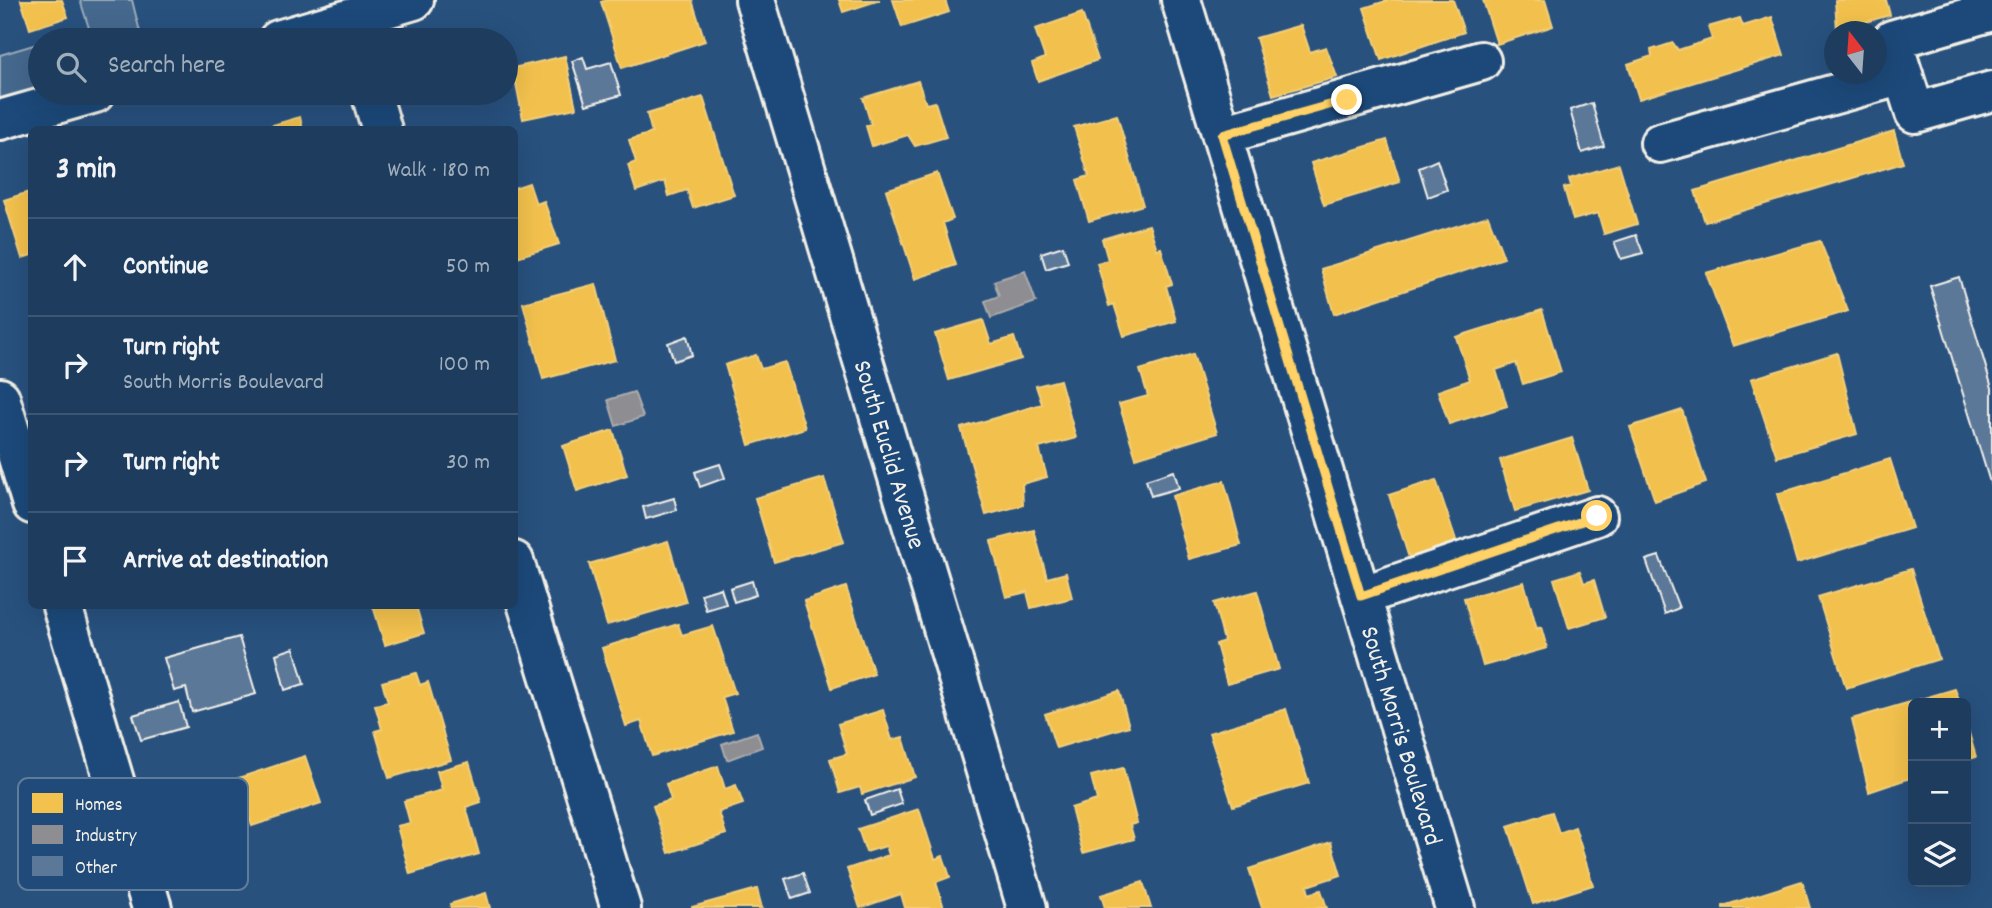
<!DOCTYPE html>
<html lang="en">
<head>
<meta charset="utf-8">
<style>
	body { margin:0; font-family:Dekko,sans-serif; background:#264464; color:#f1f3f6 }
	.controls { position:absolute; right:21px; bottom:21px; display:grid; overflow:hidden; border-radius:10px; box-shadow:0 7px 28px #0002 }
	.controls button { width:63px; height:63px; display:grid; place-items:center; padding:0; border:0; border-bottom:2px solid #3c5673; background:#1e3d5e; color:#f1f3f6; font:35px sans-serif }
	.compass { position:absolute; left:1824px; top:21px; width:63px; height:63px; border-radius:50%; background:#1e3d5e; box-shadow:0 7px 28px #0002; rotate:343deg }
	.stop { position:absolute; width:21px; height:21px; margin:-16px; border:5px solid #ffd166; border-radius:50%; background:#fff }
	.stop.end { background:#ffd166; border-color:#fff; box-shadow:0 2px 7px #0008 }
	.list { margin:0; padding:0; list-style:none }
	h2 { display:flex; justify-content:space-between; align-items:center; height:91px; margin:0; padding:0 28px; font-size:30px }
	h2 small { font-size:23px; font-weight:400; color:#a1aebc }
	.list li { display:grid; grid-template-columns:46px 1fr auto; gap:21px; align-items:center; box-sizing:border-box; height:98px; padding:0 28px; border-top:2px solid #3c5673 }
	.list b { display:block; font-size:26px; white-space:nowrap }
	.list p { margin:0; font-size:23px; white-space:nowrap; color:#a1aebc }
	.list em { font-size:23px; font-style:normal; color:#a1aebc }
	.icon { flex:none; width:38px; height:38px; fill:none; stroke:currentColor; stroke-width:2; stroke-linecap:round; stroke-linejoin:round }
	.map { position:relative; flex:none; width:1992px; height:908px; overflow:hidden }
	.search { position:absolute; background:#1e3d5e; box-shadow:0 7px 28px #0002; left:28px; top:28px; width:490px; height:77px; display:flex; align-items:center; gap:18px; box-sizing:border-box; padding:0 24px; border-radius:38px; color:#a1aebc; font-size:26px }
	.panel { position:absolute; background:#1e3d5e; box-shadow:0 7px 28px #0002; left:28px; top:126px; width:490px; height:483px; border-radius:10px }
	.map>svg:first-child { display:block }
</style>
</head>
<body>
<div class="map">
<svg width="1992" height="908" viewBox="0 0 1992 908">
	<rect width="100%" height="100%" fill="#28517e"/>
	<filter id="ink" filterUnits="userSpaceOnUse"><feTurbulence type="fractalNoise" baseFrequency=".0143" numOctaves="2"/><feDisplacementMap in="SourceGraphic" scale="14" xChannelSelector="R" yChannelSelector="G"/><feConvolveMatrix kernelMatrix="1 2 1 2 8 2 1 2 1" color-interpolation-filters="sRGB"/></filter>
	<g filter="url(#ink)">
		<!-- green -->
		<path fill="#45688e" stroke="#9cacbb" stroke-width="2" d="M80 0H132L142 40H49L89 28Z
			M40 43V92L0 105V55Z"/>
		<!-- homes -->
		<path fill="#f2c14e" stroke="#f3cf7c" stroke-width="2" d="M21 0H62L68 17 30 29Z
			M607 0H692L705 41 622 68 601 2Z
			M839 0H880L843 12Z
			M893 0H945L949 12 902 27Z
			M1389 0H1453L1464 32 1381 60 1364 8Z
			M1483 0H1545L1553 26 1497 44Z
			M1838 0H1886L1890 15 1837 30 1835 1Z
			M1082 13 1098 60 1038 81 1032 63 1045 58 1035 29Z
			M1772 17 1784 55 1639 99 1628 64 1652 56 1651 50 1673 43 1678 50 1712 39 1708 27 1740 18 1743 26Z
			M1301 25 1310 52 1326 47 1337 77 1273 95 1256 38Z
			M565 56 576 108 523 119 513 68Z
			M918 81 926 104 935 102 946 137 915 146 908 135 872 146 866 126 871 124 863 98Z
			M703 97 734 195 693 208 687 190 669 196 665 181 636 191 628 165 636 162 629 140 652 133 647 114Z
			M1117 115 1143 205 1089 221 1077 180 1089 176 1074 127Z
			M300 117 303 130H256Z
			M1894 131 1903 163 1705 222 1695 191Z
			M1387 140 1400 182 1324 205 1311 163Z
			M1619 164 1637 224 1604 234 1598 213 1573 220 1564 188 1571 186 1569 179Z
			M937 173 953 219 943 223 956 265 915 279 886 190Z
			M529 183 536 204 544 201 559 244 514 258V188Z
			M32 191V255L22 258 4 200Z
			M1488 216 1504 258 1334 314 1321 269Z
			M1149 225 1157 249 1161 248 1172 284 1166 286 1176 321 1124 336 1114 304 1109 306 1097 263 1108 260 1102 239Z
			M1820 241 1848 311 1733 346 1706 273Z
			M596 284 615 360 543 379 523 303Z
			M1542 310 1561 372 1523 384 1516 363 1496 370 1507 406 1449 424 1438 391 1470 380 1456 337Z
			M983 320 991 344 1014 337 1021 359 949 380 935 334Z
			M1837 353 1857 434 1777 457 1751 379Z
			M1193 354 1217 433 1136 458 1119 404 1148 396 1140 370Z
			M756 355 761 369 785 362 805 428 749 445 725 365Z
			M1060 380 1076 438 1039 448 1047 477 1022 484 1023 505 986 515 961 428 1042 404 1036 386Z
			M1682 410 1706 483 1655 501 1630 427Z
			M613 430 627 475 577 491 563 446Z
			M1572 438 1588 490 1515 511 1500 460Z
			M1890 459 1912 528 1797 563 1777 494Z
			M824 478 844 542 774 562 755 498Z
			M1436 480 1457 543 1409 558 1389 495Z
			M1224 481 1241 545 1189 559 1172 496Z
			M1034 530 1047 578 1066 573 1072 598 1031 608 1027 592 1006 597 991 541Z
			M668 541 686 602 607 625 589 564Z
			M1911 569 1939 659 1846 688 1818 597Z
			M1580 571 1584 583 1594 580 1605 617 1569 628 1554 579Z
			M1524 582 1537 629 1541 627 1547 648 1483 666 1464 598Z
			M846 587 874 674 832 688 804 601Z
			M1257 591 1279 669 1227 684 1216 644 1224 641 1214 603Z
			M373 606H416L424 633 385 645Z
			M678 624 682 635 713 626 735 693 722 697 733 731 652 756 641 721 626 726 602 648Z
			M416 673 420 685 428 682 451 760 389 778 375 731 382 729 375 705 388 702 382 682Z
			M1955 689 1960 703H1913V777L1869 792 1852 719Z
			M1119 691 1129 726 1056 748 1045 714Z
			M1286 709 1309 783 1233 806 1209 733Z
			M883 710 892 740 903 737 915 777 862 794 860 787 840 793 830 759 847 754 838 724Z
			M1966 723 1976 757 1966 760Z
			M305 756 321 803 252 826 236 779Z
			M469 762 481 802 466 807 479 854 410 874 397 826 410 823 404 801 442 790 437 771Z
			M718 766 725 789 736 785 743 804 719 812 726 834 669 853 653 806 671 800 666 784Z
			M1123 768 1137 823 1130 825 1134 839 1083 853 1071 808 1097 800 1091 776Z
			M919 809 935 859 943 856 950 877 936 882 944 908H905L901 894 860 908 847 869 889 855 886 846 866 852 858 829Z
			M1552 812 1559 833 1575 827 1593 885 1533 904 1508 826Z
			M1331 842 1341 875 1307 886 1309 894 1321 890 1327 908H1262L1249 869Z
			M1802 881 1810 908H1723V906Z
			M1143 882 1151 908H1105L1101 895Z
			M757 889 762 908H692V907Z
			M486 893 490 908H451L450 904Z"/>
		<!-- industry -->
		<path fill="#8d8d92" stroke="#acabac" stroke-width="2" d="M1025 271 1036 302 991 318 985 301 999 296 994 281Z
			M634 392 643 417 616 426 608 400Z
			M757 732 762 747 727 760 722 744Z"/>
		<!-- building -->
		<path fill="#5b7899" stroke="#f4f1e8" stroke-width="2" d="M583 57 587 69 611 62 621 95 586 105 572 61Z
			M1592 103 1604 146 1582 153 1570 110Z
			M1437 160 1447 190 1428 197 1419 168Z
			M1636 235 1643 253 1621 259 1614 242Z
			M1063 246 1068 262 1046 269 1041 253Z
			M1959 277 1992 388V489L1930 286Z
			M687 336 692 355 674 361 668 343Z
			M720 464 725 478 700 487 695 472Z
			M1174 471 1179 488 1151 496 1146 480Z
			M674 498 677 510 646 519 643 507Z
			M1659 556 1679 608 1665 614 1646 560Z
			M752 581 756 595 734 602 730 588Z
			M721 588 726 604 706 610 701 594Z
			M239 637 256 694 192 712 186 688 174 691 164 658Z
			M294 648 304 684 285 690 276 654Z
			M179 702 186 727 141 740 133 715Z
			M897 789 902 804 870 815 865 800Z
			M803 873 810 893 792 899 785 879Z"/>
		<g fill="none" stroke-linecap="round" stroke-linejoin="round">
			<defs>
				<g id="minor">
					<path id="s1" d="M755 0 1027 908"/>
					<path id="s2" d="M1181 0 1455 908"/>
					<path d="M1992 11 1892 40 1915 113 1992 91"/>
					<path d="M278 40 414 0"/>
					<path d="M371 93 382 130"/>
					<path d="M0 120 95 93"/>
					<path d="M1222 135 1481 61"/>
					<path d="M1660 143 1903 75"/>
					<path d="M0 398 32 504"/>
					<path d="M514 561 621 908"/>
					<path d="M1361 596 1597 516"/>
					<path d="M62 606 152 908"/>
				</g>
			</defs>
			<!-- minor casing -->
			<use href="#minor" stroke="#f4f1e8" stroke-width="44"/>
			<!-- minor -->
			<use href="#minor" stroke="#1f4a7a" stroke-width="38"/>
		</g>
	</g>
	<g fill="none" stroke-linecap="round" stroke-linejoin="round" filter="url(#ink)">
		<!-- route -->
		<path stroke="#ffd166" stroke-width="9" d="M1347 100 1222 135 1361 596 1597 516"/>
	</g>
	<g text-anchor="middle" stroke-width="7" stroke-linejoin="round" paint-order="stroke">
		<!-- street labels -->
		<g font-size="26" fill="#f4f1e8" stroke="#1f4a7a">
			<text dy="9" stroke="none"><textPath href="#s1" startOffset="474">South Euclid Avenue</textPath></text>
			<text dy="9" stroke="none"><textPath href="#s2" startOffset="768">South Morris Boulevard</textPath></text>
		</g>
	</g>
	<!-- legend -->
	<rect x="18" y="778" width="230" height="112" rx="10" fill="#1f4a7a" stroke="#5f7c9b" stroke-width="2"/>
	<rect x="32" y="793" width="31" height="20" fill="#f2c14e"/>
	<rect x="32" y="825" width="31" height="19" fill="#8d8d92"/>
	<rect x="32" y="856" width="31" height="20" fill="#5b7899"/>
	<g font-size="19" fill="#f4f1e8">
		<text x="75" y="810">Homes</text>
		<text x="75" y="841">Industry</text>
		<text x="75" y="873">Other</text>
	</g>
</svg>
<div class="controls">
<button>+</button>
<button>−</button>
<button><svg class="icon" aria-label="layers" viewBox="0 0 24 24"><path d="M12 4l9 5-9 5-9-5zM3 14l9 5 9-5"/></svg></button>
</div>
<svg class="compass" viewBox="-18 -18 36 36"><path d="M0-13l5 13h-10z" fill="#e53935"/><path d="M0 13l5-13h-10z" fill="#a1aebc"/></svg>
<div class="stop" style="left:1597px;top:516px"></div>
<div class="stop end" style="left:1347px;top:100px"></div>
<div class="search"><svg class="icon" aria-label="search" viewBox="0 0 24 24"><circle cx="10" cy="10" r="6"/><path d="M15 15l6 6"/></svg>Search here</div>
<section class="panel">
<h2>3 min<small>Walk · 180 m</small></h2>
<ul class="list">
<li><svg class="icon" aria-label="ahead" viewBox="0 0 24 24"><path d="M12 20V5M6 11l6-6 6 6"/></svg><div><b>Continue</b></div><em>50 m</em></li>
<li><svg class="icon" aria-label="right" viewBox="0 0 24 24"><path d="M7 20v-9h11M14 6l5 5-5 5"/></svg><div><b>Turn right</b><p>South Morris Boulevard</p></div><em>100 m</em></li>
<li><svg class="icon" aria-label="right" viewBox="0 0 24 24"><path d="M7 20v-9h11M14 6l5 5-5 5"/></svg><div><b>Turn right</b></div><em>30 m</em></li>
<li><svg class="icon" aria-label="arrive" viewBox="0 0 24 24"><path d="M6 21V4h12l-3 4 3 4H6"/></svg><div><b>Arrive at destination</b></div></li>
</ul>
</section>
</div>
</body>
</html>
